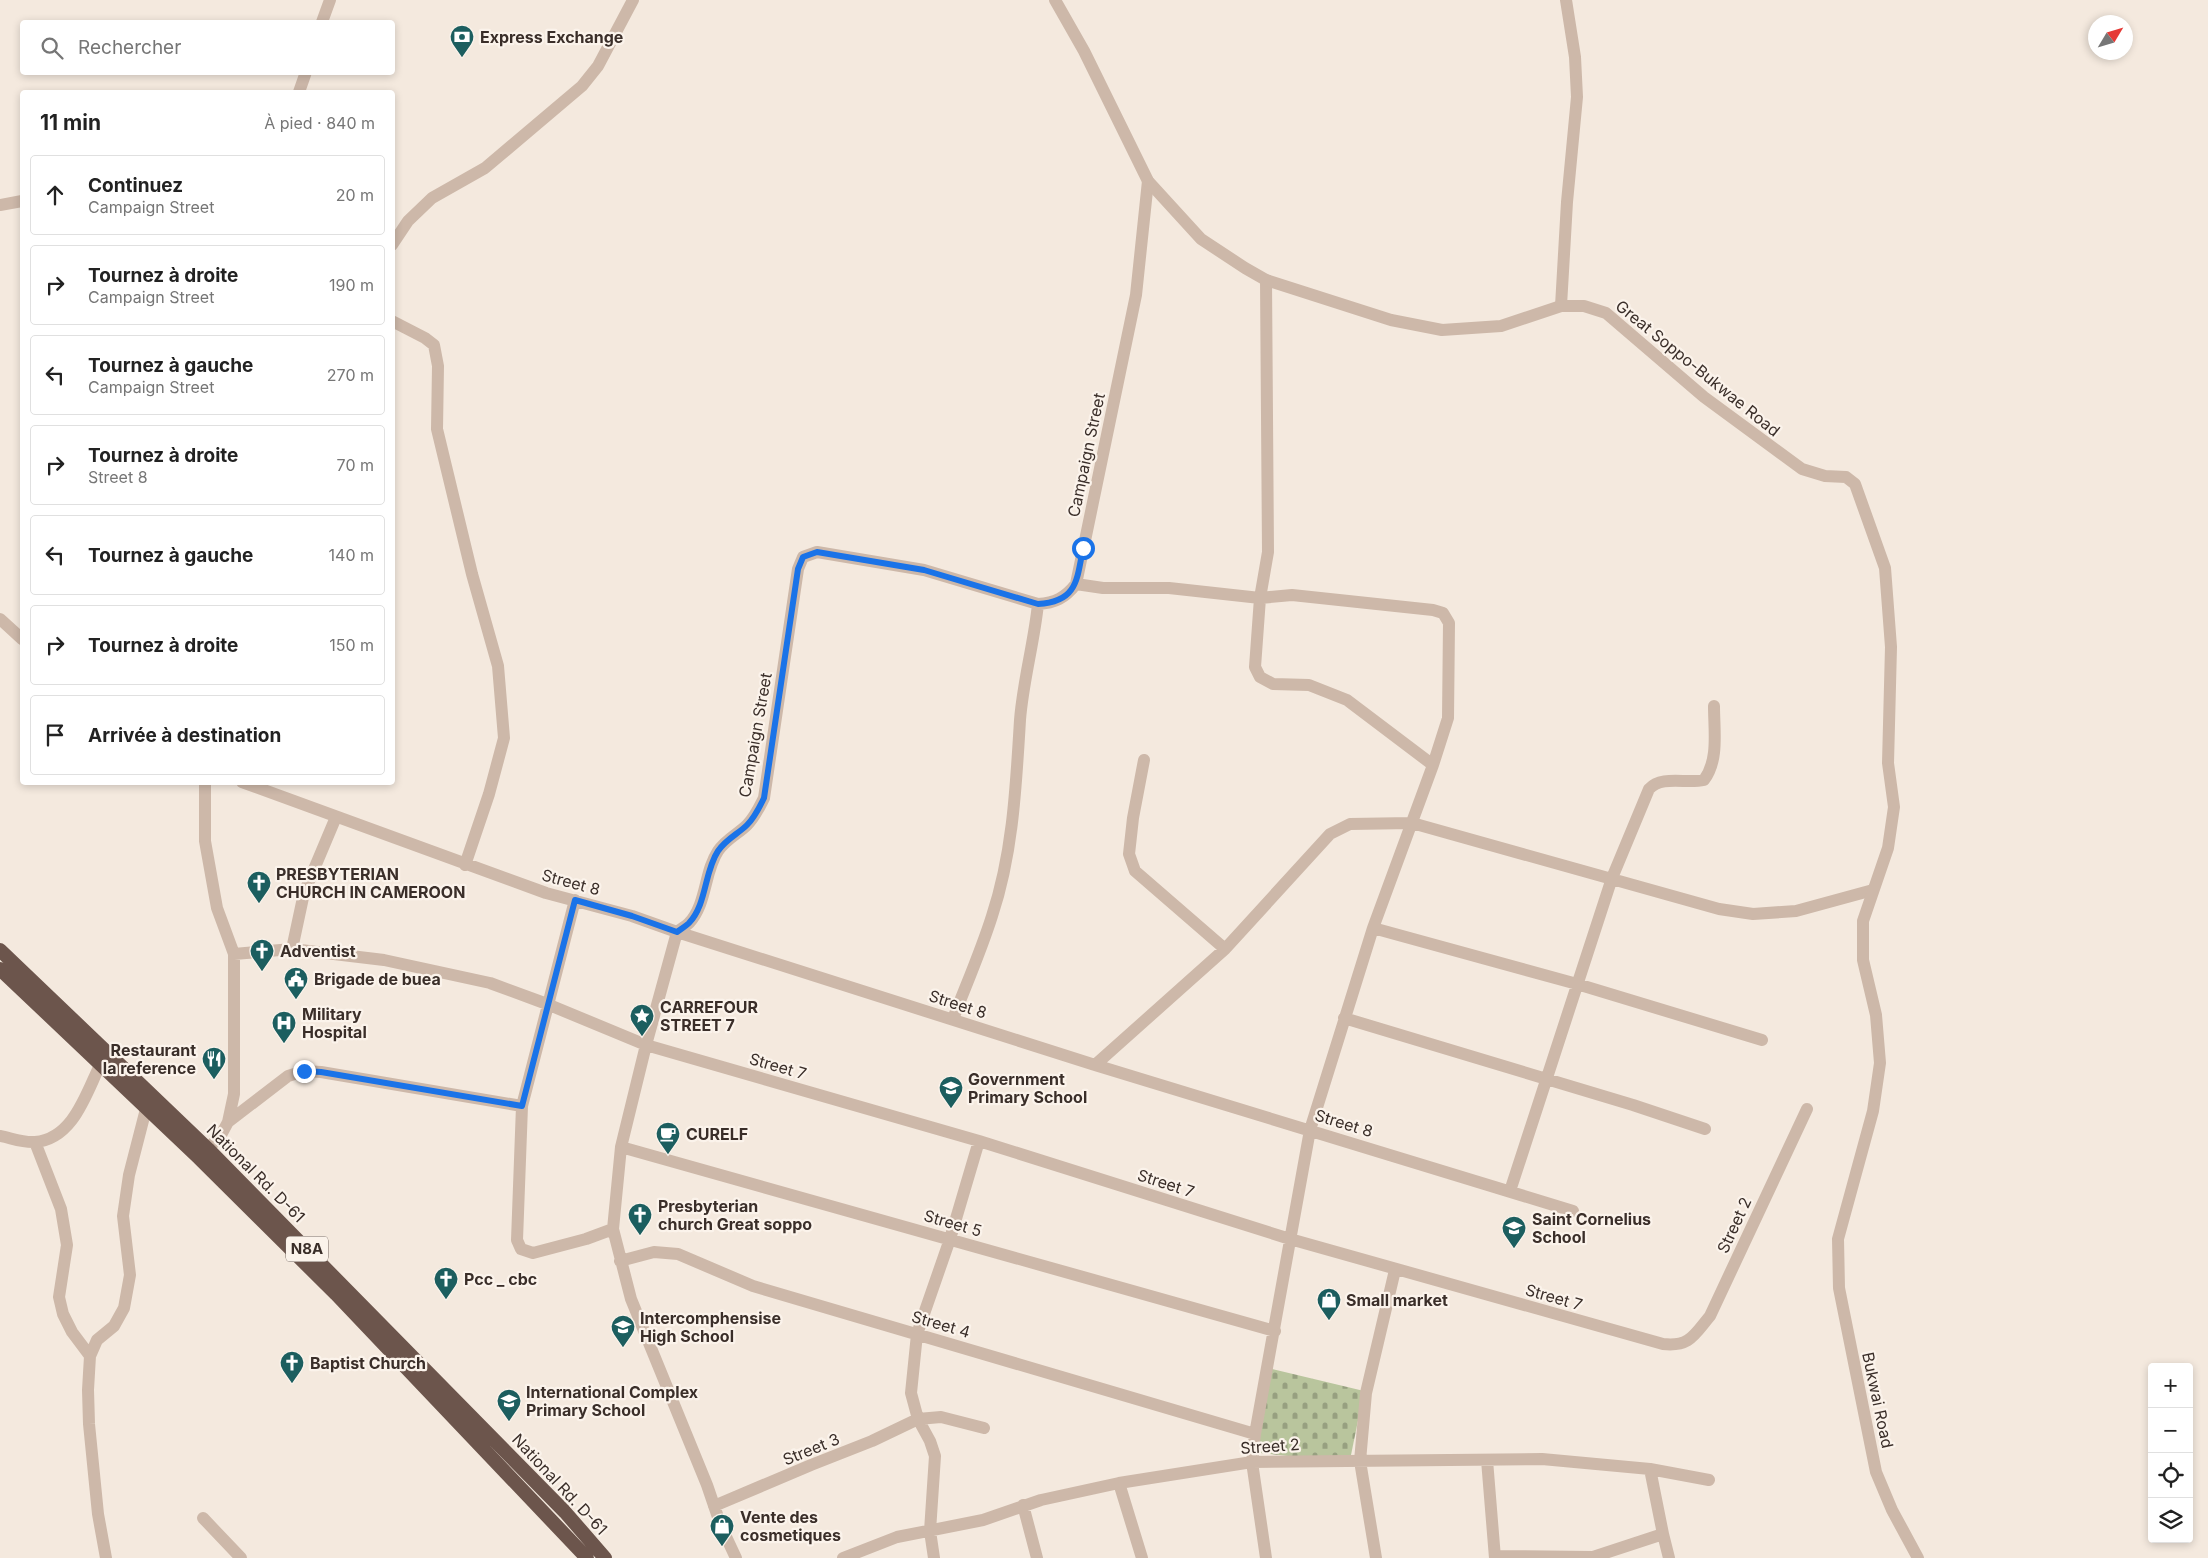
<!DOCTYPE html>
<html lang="fr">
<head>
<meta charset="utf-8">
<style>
	body { margin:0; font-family:Inter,sans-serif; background:#f6f6f6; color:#222 }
	.controls { position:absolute; right:15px; bottom:15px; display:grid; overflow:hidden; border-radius:5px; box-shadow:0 2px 8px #0003 }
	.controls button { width:45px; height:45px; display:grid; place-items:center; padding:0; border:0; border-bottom:1px solid #e0e0e0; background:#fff; color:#222; font:25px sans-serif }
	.compass { position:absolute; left:2088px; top:15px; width:45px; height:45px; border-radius:50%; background:#fff; box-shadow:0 2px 8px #0003; rotate:52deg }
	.stop { position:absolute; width:15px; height:15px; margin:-11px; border:4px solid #1a73e8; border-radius:50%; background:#fff }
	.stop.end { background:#1a73e8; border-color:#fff; box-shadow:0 1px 5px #0008 }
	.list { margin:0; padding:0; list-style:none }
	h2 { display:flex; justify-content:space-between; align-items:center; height:65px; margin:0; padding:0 20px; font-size:21px }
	h2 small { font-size:16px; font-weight:400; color:#767676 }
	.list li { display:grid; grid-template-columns:32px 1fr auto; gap:15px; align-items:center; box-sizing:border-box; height:80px; margin:0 10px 10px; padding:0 10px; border:1px solid #e0e0e0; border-radius:5px }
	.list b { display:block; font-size:19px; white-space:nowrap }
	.list p { margin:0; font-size:16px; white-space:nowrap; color:#767676 }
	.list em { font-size:16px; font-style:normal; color:#767676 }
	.icon { flex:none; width:28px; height:28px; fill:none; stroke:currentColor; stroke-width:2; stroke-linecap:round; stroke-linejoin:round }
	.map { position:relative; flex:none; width:2208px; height:1558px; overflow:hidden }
	.search { position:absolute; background:#fff; box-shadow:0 2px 8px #0003; left:20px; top:20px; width:375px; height:55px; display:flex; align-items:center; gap:12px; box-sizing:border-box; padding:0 18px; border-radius:5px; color:#767676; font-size:19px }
	.panel { position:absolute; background:#fff; box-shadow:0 2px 8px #0003; left:20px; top:90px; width:375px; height:695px; border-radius:5px }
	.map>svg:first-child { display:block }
</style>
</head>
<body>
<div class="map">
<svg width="2208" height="1558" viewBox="0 0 2208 1558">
	<defs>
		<pattern id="cemetery-stones" width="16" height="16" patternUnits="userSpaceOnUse" patternTransform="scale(1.25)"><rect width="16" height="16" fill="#b9c59d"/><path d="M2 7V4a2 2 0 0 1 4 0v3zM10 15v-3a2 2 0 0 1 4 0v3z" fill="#97a080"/></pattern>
	</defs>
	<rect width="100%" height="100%" fill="#f4e9de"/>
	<!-- cemetery -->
	<path fill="url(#cemetery-stones)" d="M1268 1368 1364 1391 1350 1460 1306 1458 1251 1452Z"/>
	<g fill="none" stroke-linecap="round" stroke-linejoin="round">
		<!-- minor -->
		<path stroke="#cdb8a9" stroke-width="12" d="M322 22 330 0
			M299 92 306 72
			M0 205 22 201
			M392 245 408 221 432 198 485 168 582 86 598 66 633 0
			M1266 280 1268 552 1260 598 1255 667 1260 677 1273 684 1309 685 1347 700 1433 765 1373 928 1310 1130 1255 1434 1252 1462 1266 1558
			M1561 306 1567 202 1577 97 1575 57 1566 0
			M392 321 425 338 434 345 438 366 437 429 472 574 498 666 504 738 489 794 465 865
			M1076 584 1103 588H1169L1260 598 1292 595 1433 610 1443 613 1449 623 1448 718 1433 765
			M0 619 22 639
			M1144 760 1133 818 1129 854 1135 871 1225 949
			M242 782 546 893 632 916 677 932 1095 1065 1573 1211
			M575 900 522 1106 517 1240 521 1249 533 1253 586 1239 613 1229
			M1373 928 1577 984 1762 1040
			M292 949 304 893 336 817
			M234 954 292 949 384 960 490 983 547 1004 646 1045 979 1141 1290 1239 1663 1344C1690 1347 1694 1335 1710 1316L1807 1109
			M1344 1018 1633 1105 1705 1129
			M953 1019C966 985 981 951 992 916 1013 853 1016 786 1020 720 1023 681 1034 643 1038 604
			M1095 1065 1225 949 1330 834 1350 824 1412 823 1719 909 1753 914 1796 911 1873 890
			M228 1122 288 1076 304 1071 321 1072 522 1106
			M0 1136C11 1138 23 1143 35 1142 73 1139 86 1094 100 1065
			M35 1142 61 1209 67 1245 59 1297 63 1314 72 1332 90 1356
			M621 1147 1275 1331
			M201 1156 221 1135 228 1122 234 1094V954L217 908 205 841V782
			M1510 1191 1612 878 1649 789C1662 775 1686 784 1704 780 1719 760 1714 731 1714 706
			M620 1261 654 1252 678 1254 753 1286 1255 1434
			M1487 1460 1495 1558
			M1650 1469 1663 1534
			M1119 1483 1142 1558
			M1023 1505 1037 1558
			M714 1506 811 1465 872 1441 918 1419 941 1417 984 1428
			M203 1518 241 1558
			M1495 1556 1593 1557 1663 1534 1669 1558
			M106 1558 98 1514 89 1424 88 1390 90 1356 97 1340 114 1326 124 1308 130 1275 123 1216 129 1175 146 1109
			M736 1558 721 1526 707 1485 631 1299 613 1229 621 1147 646 1045 677 932C681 929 686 926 689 923 707 904 704 872 718 851 726 839 738 834 747 825 755 817 759 808 764 798L798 569 803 557 817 552 924 570 1038 604C1055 603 1065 598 1076 584L1136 295 1148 181
			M843 1558 897 1537 983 1520 1041 1500 1119 1483 1252 1462 1542 1459 1650 1469 1709 1480
			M934 1558 930 1531 935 1456 930 1441 918 1419 911 1393 917 1334 950 1239 979 1141
			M1376 1558 1360 1461 1366 1393 1395 1270"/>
		<!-- tertiary -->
		<path stroke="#cdb8a9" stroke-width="12" d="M1055 0 1084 51 1148 181 1201 239 1245 268 1266 280 1391 320 1442 330 1501 326 1561 306H1584L1606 313 1704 397 1802 469 1825 476 1846 477 1855 484 1885 568 1891 647 1888 763 1894 807 1888 848 1863 921V960L1876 1015 1880 1063 1873 1111 1838 1239 1839 1288 1876 1472 1892 1510 1918 1558"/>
		<!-- trunk -->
		<path stroke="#6c554c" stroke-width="14" d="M0 950 208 1149 565 1512 605 1558
			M0 969 199 1158 336 1294 587 1558"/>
	</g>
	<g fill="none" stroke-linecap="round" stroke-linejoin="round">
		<!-- route -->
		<path stroke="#1a73e8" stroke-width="6" d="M304 1071 321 1072 522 1106 575 900 632 916 677 932C681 929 686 926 689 923 707 904 704 872 718 851 726 839 738 834 747 825 755 817 759 808 764 798L798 569 803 557 817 552 924 570 1038 604C1077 602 1077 580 1083 548"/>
	</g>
	<!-- icons -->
	<defs>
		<symbol id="bank-pin" viewBox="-11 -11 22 30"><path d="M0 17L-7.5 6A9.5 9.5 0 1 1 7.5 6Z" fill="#1c5e5f" stroke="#fbf3eb"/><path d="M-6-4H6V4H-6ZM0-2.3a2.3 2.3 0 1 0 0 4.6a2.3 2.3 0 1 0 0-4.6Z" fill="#fff"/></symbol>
		<symbol id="church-pin" viewBox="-11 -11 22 30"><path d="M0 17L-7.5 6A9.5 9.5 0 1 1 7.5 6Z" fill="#1c5e5f" stroke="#fbf3eb"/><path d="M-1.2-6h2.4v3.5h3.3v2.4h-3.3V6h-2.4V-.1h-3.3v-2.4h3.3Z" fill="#fff"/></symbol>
		<symbol id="civic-pin" viewBox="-11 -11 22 30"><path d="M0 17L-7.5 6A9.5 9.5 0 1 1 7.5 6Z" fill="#1c5e5f" stroke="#fbf3eb"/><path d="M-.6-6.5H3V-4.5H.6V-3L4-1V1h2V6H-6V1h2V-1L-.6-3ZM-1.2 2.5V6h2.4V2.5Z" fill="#fff"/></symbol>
		<symbol id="sight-pin" viewBox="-11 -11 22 30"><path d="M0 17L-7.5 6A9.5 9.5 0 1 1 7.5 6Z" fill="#1c5e5f" stroke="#fbf3eb"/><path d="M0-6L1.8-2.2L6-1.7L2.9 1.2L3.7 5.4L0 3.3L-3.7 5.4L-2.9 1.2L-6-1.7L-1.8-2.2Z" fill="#fff"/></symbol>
		<symbol id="hospital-pin" viewBox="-11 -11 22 30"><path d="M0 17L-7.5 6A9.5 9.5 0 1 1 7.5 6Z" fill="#1c5e5f" stroke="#fbf3eb"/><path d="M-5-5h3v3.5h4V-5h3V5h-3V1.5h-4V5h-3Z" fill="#fff"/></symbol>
		<symbol id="restaurant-pin" viewBox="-11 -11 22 30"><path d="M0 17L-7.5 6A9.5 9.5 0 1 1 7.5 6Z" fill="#1c5e5f" stroke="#fbf3eb"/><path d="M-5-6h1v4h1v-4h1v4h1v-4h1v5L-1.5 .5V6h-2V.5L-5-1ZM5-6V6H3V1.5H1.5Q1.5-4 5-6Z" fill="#fff"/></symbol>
		<symbol id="school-pin" viewBox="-11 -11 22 30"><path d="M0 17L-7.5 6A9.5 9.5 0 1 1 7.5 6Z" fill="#1c5e5f" stroke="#fbf3eb"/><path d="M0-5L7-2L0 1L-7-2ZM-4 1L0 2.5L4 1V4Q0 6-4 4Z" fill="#fff"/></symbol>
		<symbol id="cafe-pin" viewBox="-11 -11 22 30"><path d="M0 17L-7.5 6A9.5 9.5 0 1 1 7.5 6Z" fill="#1c5e5f" stroke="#fbf3eb"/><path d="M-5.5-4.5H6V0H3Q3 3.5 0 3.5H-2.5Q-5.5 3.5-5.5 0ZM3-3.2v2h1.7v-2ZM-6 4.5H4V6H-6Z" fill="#fff"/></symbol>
		<symbol id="shop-pin" viewBox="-11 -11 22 30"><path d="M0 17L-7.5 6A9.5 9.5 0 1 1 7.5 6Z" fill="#1c5e5f" stroke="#fbf3eb"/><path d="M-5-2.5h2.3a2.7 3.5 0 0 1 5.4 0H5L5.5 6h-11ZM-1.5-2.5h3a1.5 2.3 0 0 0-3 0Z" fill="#fff"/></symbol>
	</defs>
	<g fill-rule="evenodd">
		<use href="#bank-pin" x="448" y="23" width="28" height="38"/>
		<use href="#church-pin" x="245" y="869" width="28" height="38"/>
		<use href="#church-pin" x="248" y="937" width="28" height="38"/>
		<use href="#civic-pin" x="282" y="965" width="28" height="38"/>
		<use href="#sight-pin" x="628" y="1002" width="28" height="38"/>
		<use href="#hospital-pin" x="270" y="1009" width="28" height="38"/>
		<use href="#restaurant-pin" x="200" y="1045" width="28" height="38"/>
		<use href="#school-pin" x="937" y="1074" width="28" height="38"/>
		<use href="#cafe-pin" x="654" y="1120" width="28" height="38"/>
		<use href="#church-pin" x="626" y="1201" width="28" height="38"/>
		<use href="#school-pin" x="1500" y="1214" width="28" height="38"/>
		<use href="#church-pin" x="432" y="1265" width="28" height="38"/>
		<use href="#shop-pin" x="1315" y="1286" width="28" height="38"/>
		<use href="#school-pin" x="609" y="1313" width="28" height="38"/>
		<use href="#church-pin" x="278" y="1349" width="28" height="38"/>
		<use href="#school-pin" x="495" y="1387" width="28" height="38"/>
		<use href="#shop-pin" x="708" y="1512" width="28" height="38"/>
	</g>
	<g text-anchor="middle" stroke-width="4.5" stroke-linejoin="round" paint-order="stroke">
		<!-- shield labels -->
		<rect fill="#fbf3eb" stroke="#746963" stroke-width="1" x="286" y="1236.5" width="42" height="25" rx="4"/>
		<g font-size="15" font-weight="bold" fill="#3a2e29">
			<text x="307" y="1254">N8A</text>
		</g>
		<!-- poi labels -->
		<g font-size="16" font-weight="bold" fill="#3a2e29" stroke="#fbf3eb" text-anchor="start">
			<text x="480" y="43">Express Exchange</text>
			<text x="276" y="880">PRESBYTERIAN<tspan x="276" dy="18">CHURCH IN CAMEROON</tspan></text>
			<text x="280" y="957">Adventist</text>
			<text x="314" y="985">Brigade de buea</text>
			<text x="660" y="1013">CARREFOUR<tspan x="660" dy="18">STREET 7</tspan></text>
			<text x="302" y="1020">Military<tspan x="302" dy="18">Hospital</tspan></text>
			<text x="196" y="1056" text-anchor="end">Restaurant<tspan x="196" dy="18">la reference</tspan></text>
			<text x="968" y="1085">Government<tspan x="968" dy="18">Primary School</tspan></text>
			<text x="686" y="1140">CURELF</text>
			<text x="658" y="1212">Presbyterian<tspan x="658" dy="18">church Great soppo</tspan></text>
			<text x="1532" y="1225">Saint Cornelius<tspan x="1532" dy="18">School</tspan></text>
			<text x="464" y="1285">Pcc _ cbc</text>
			<text x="1346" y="1306">Small market</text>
			<text x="640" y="1324">Intercomphensise<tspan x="640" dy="18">High School</tspan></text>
			<text x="310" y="1369">Baptist Church</text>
			<text x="526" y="1398">International Complex<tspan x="526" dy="18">Primary School</tspan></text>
			<text x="740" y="1523">Vente des<tspan x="740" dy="18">cosmetiques</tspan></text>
		</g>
		<!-- street labels -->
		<g font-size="16" fill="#3a2e29" stroke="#fbf3eb">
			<text transform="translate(1698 368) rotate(39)" y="6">Great Soppo-Bukwae Road</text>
			<text transform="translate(1086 455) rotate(-78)" y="6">Campaign Street</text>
			<text transform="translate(755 735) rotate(-80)" y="6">Campaign Street</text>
			<text transform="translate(571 882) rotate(15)" y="6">Street 8</text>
			<text transform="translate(958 1004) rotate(18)" y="6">Street 8</text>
			<text transform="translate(778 1066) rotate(16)" y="6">Street 7</text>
			<text transform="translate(1344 1123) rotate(17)" y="6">Street 8</text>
			<text transform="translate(256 1173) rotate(45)" y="6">National Rd. D-61</text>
			<text transform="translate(1166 1183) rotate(18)" y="6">Street 7</text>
			<text transform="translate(953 1223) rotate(16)" y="6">Street 5</text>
			<text transform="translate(1734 1225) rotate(-65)" y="6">Street 2</text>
			<text transform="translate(1554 1297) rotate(16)" y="6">Street 7</text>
			<text transform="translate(941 1324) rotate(16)" y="6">Street 4</text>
			<text transform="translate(1878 1400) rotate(78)" y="6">Bukwai Road</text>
			<text transform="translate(1270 1446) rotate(-4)" y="6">Street 2</text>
			<text transform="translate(811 1449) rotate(-22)" y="6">Street 3</text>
			<text transform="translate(560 1484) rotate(47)" y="6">National Rd. D-61</text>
		</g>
	</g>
</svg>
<div class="controls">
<button>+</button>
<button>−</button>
<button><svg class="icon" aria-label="locate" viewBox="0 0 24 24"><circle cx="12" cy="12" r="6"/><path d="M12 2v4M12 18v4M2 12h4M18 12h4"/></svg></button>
<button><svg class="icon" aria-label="layers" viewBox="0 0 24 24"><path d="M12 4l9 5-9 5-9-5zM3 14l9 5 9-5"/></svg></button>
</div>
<svg class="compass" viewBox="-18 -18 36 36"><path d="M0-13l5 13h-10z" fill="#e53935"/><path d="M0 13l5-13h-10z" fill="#767676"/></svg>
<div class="stop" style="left:1083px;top:548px"></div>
<div class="stop end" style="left:304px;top:1071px"></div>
<div class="search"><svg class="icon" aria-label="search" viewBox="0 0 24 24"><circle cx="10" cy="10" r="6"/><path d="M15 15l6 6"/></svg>Rechercher</div>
<section class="panel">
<h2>11 min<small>À pied · 840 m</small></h2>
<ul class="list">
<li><svg class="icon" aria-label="ahead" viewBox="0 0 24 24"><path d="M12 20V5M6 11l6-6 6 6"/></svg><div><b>Continuez</b><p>Campaign Street</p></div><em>20 m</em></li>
<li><svg class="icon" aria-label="right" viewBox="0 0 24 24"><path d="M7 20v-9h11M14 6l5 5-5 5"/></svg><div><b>Tournez à droite</b><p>Campaign Street</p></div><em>190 m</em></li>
<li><svg class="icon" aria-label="left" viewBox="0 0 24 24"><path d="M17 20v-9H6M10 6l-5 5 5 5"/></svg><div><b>Tournez à gauche</b><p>Campaign Street</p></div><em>270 m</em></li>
<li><svg class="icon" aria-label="right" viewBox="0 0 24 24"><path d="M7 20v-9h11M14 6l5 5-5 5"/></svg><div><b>Tournez à droite</b><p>Street 8</p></div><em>70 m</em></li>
<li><svg class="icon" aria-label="left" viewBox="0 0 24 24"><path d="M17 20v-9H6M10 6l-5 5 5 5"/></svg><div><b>Tournez à gauche</b></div><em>140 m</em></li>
<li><svg class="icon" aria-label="right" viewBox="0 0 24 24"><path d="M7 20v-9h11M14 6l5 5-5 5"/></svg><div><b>Tournez à droite</b></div><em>150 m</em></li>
<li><svg class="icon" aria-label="arrive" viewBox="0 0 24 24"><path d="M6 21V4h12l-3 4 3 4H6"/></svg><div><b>Arrivée à destination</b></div></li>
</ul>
</section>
</div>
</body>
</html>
